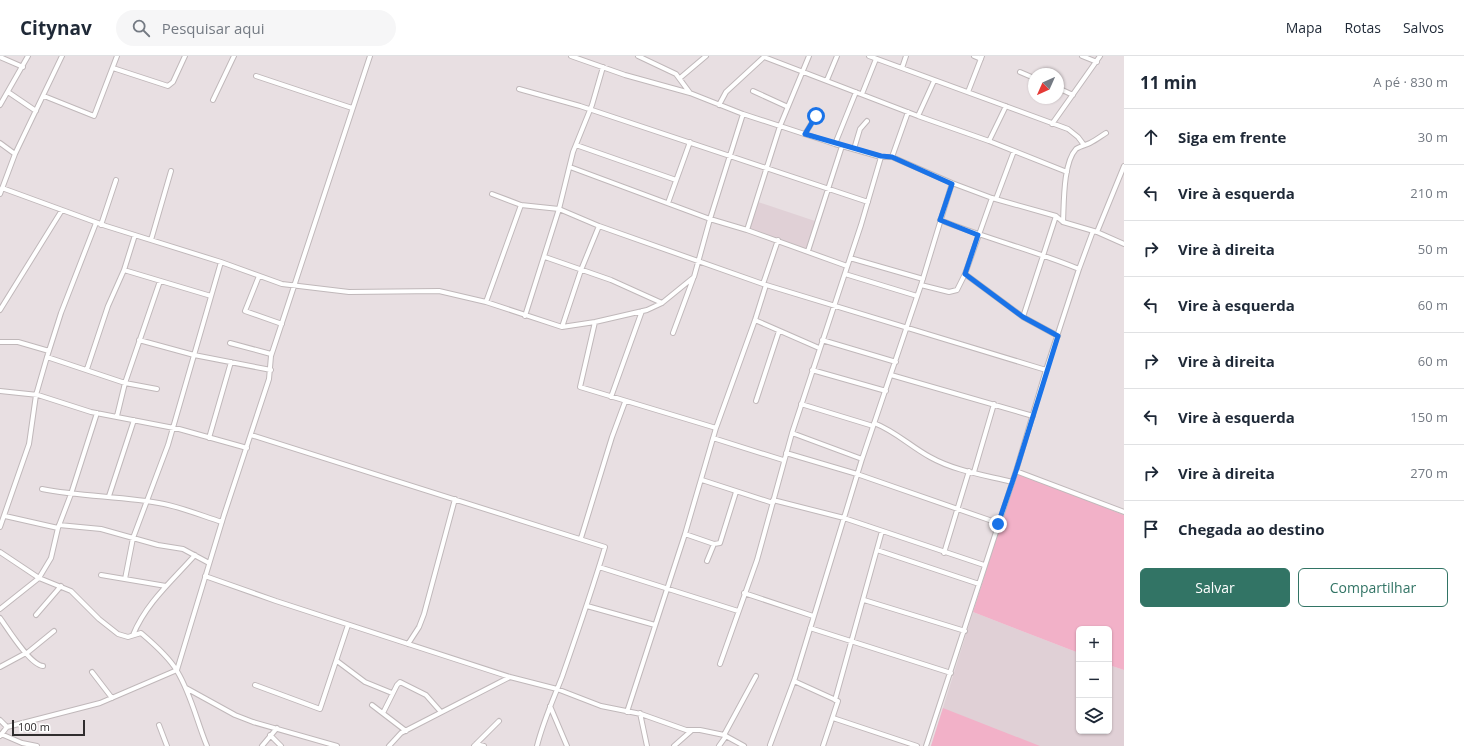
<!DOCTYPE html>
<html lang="pt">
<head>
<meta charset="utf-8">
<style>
	body { margin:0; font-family:"Open Sans",sans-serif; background:#f6f6f7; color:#1f2937 }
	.controls { position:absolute; right:12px; bottom:12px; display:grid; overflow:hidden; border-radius:6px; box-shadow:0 1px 3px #0004 }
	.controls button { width:36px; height:36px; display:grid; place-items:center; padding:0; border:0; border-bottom:1px solid #e0e1e3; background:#fff; color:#1f2937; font:20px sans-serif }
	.compass { position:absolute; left:1028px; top:12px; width:36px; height:36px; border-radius:50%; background:#fff; box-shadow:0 1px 3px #0004; rotate:225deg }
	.scale { position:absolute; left:12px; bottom:10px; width:73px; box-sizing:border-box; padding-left:4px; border:2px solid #302d2e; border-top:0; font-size:11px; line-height:14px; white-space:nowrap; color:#302d2e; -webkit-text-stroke:3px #fff; paint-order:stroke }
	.stop { position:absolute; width:12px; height:12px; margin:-9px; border:3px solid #1a73e8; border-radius:50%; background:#fff }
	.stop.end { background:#1a73e8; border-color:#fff; box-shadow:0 1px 4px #0008 }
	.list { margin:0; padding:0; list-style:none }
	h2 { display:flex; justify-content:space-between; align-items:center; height:52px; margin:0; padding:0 16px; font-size:17px }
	h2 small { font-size:13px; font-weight:400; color:#747a83 }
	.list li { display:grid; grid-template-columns:26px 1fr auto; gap:12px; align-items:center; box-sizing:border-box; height:56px; padding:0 16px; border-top:1px solid #e0e1e3 }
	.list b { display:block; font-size:15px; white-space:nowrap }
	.list em { font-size:13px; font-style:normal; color:#747a83 }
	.actions { display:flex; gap:8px; padding:12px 16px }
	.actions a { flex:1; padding:9px 0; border:1px solid #327465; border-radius:6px; text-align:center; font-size:14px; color:#327465 }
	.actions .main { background:#327465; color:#fff }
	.icon { flex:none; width:22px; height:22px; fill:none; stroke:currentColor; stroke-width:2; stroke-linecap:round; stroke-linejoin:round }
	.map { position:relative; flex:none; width:1124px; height:690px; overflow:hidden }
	header { display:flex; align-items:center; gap:24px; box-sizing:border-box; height:56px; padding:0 20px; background:#fff; border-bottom:1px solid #e0e1e3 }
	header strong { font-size:19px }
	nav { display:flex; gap:22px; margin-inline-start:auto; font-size:14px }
	.search { width:280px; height:36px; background:#f6f6f7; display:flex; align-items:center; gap:10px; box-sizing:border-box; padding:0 14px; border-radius:22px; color:#747a83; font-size:15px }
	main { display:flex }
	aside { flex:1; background:#fff }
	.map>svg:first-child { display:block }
</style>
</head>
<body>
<header>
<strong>Citynav</strong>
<div class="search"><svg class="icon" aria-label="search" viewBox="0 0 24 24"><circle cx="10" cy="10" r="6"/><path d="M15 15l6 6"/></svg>Pesquisar aqui</div>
<nav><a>Mapa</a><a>Rotas</a><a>Salvos</a></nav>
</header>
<main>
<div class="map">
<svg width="1124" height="690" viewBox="0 0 1124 690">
	<rect width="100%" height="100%" fill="#e8dfe2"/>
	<!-- built -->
	<path fill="#e0d0d6" d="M758 146 818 166 808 195 747 174Z
		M973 556 1079 597V675H1109V609L1124 614V690H931Z"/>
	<!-- green -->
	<path fill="#f2b1c8" d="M1017 417 1124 459V614L1109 609V573H1079V597L973 556Z
		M943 652 1040 690H931Z"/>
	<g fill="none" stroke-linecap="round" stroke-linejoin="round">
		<defs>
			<path id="street" d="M571 0 625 19 690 37 743 58 835 88 881 101H892L952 127 992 142 1056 160 1063 166 1097 176 1124 188
				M638 0 676 18 690 37
				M869 0 1068 73 1078 81 1084 89
				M974 0 981 3
				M1082 0 1097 6
				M0 1 23 11
				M764 1 918 60 989 85 1067 116
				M113 12 168 30 173 26 185 0
				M902 12 906 0
				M1020 16 1034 22
				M256 20 352 52
				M680 22 706 0
				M827 24 837 0
				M1058 32 1073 39
				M519 33 580 50 868 146
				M753 35 788 51
				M8 36 36 55
				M968 36 982 0
				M862 38 876 3
				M44 40 94 60 117 0
				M213 44 234 0
				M0 49 28 0
				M719 49 726 36 765 0
				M918 60 934 25
				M1052 68 1100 0
				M805 78 816 60
				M989 85 1006 50
				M0 87 15 98
				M835 88 856 36
				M576 89 676 124
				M854 93 860 73 867 65
				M892 101 908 56
				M570 111 710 163 747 174 847 210
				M2 132 106 170 221 206 282 228 349 236 439 235 486 246 562 271 595 266 647 254 662 247 694 221 710 163 743 58
				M0 138 15 98 62 0
				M492 138 521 149 559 153 599 170 763 228 1046 314
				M996 143 1014 95
				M668 147 690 86
				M940 164C985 182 1033 194 1079 213
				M1063 166C1064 147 1063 107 1076 93 1080 90 1086 89 1090 87 1096 84 1101 80 1106 77
				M101 169 116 124
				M747 174 780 70 809 0
				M1097 176 1124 110
				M151 184 171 115
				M808 195 842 90
				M545 201 611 224 662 247
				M850 202 923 223
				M124 214 211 240
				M845 218 917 240
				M965 218 1023 261 1058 280
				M259 220 245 255 282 268
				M763 228 778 184
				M921 229 949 236 957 234 965 218 992 142
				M486 246 521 149
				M0 254 62 154
				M525 260 559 153 573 96 592 49 603 11
				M1023 261 1056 160
				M755 264 819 292
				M595 266 580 331 716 372
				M562 271 581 214 599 170
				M673 277 693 223
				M139 284 194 299 271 314
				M822 284 896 306
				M0 286H18L49 295
				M230 287 271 298
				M47 301 125 327 157 333
				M87 313 108 250 124 214 135 179
				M812 314 886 335
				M891 319 1033 360
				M0 335 38 339 91 356 179 373 247 392
				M611 341 642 255
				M756 345 779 275
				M801 348 873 370
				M117 360 125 327 160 225
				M874 367C895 375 910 390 930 401 955 415 984 419 1012 426
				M792 377 862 403
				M251 379 605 491C592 535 577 578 562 621 553 644 543 666 537 690
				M209 382 231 306
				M713 382 783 404
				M786 397 857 418 998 467
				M1016 415 1124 456
				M974 416 994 348
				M702 424 773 447
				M42 433C82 441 124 440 164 448 183 452 203 460 222 466
				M109 440 134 364
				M773 444 844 462 984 509
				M5 460 58 472
				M59 469 101 473 158 489 183 493 209 507
				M0 471 29 388 36 339 47 301 61 257 96 167
				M685 478 714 488 720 487 736 436
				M581 482 612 381 625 346
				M877 494 979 528
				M0 496 39 522 71 535 99 563 118 578 128 581 141 577C154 588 169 601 177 615 191 638 197 666 207 690
				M944 497 969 415
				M707 505 714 488
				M599 511 738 555
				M101 519 166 530
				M205 520 276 545 510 621 557 633 601 650 641 658 686 674H700L724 679 744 690
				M125 523 133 482 168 389 221 206
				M744 537 813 560
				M864 544 965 575
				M587 550 655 569
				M0 553 39 522 51 502 58 472 71 438 97 357
				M36 559 61 530
				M0 562C8 573 30 609 43 610
				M810 572 951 617
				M133 579C146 547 173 524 195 499
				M408 588 419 571 424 558 455 443
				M27 597 54 575
				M337 605 365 626 392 637
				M720 608 757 504 792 377 861 169 881 101
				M0 611 26 597
				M92 616 112 642
				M794 625 838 645 823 690
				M255 629 320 653 348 569
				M186 632 235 659 253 666 337 690
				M835 644 882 475
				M372 649 406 675
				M550 650 567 690
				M627 656 685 478 716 372 755 264 766 229
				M383 657 397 629 400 626 426 639 441 656
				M640 657 647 690
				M833 662 917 690
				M0 664 7 671
				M159 669 167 690
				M1 678 22 687 37 690
				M270 679 281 690
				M724 679 756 620
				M0 680 7 671 100 647 177 614 224 459 269 323 271 300 370 0
				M476 688 484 690
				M770 689 795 622 862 403 921 229 952 127
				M262 690 277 672
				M389 690 401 677 510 621
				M474 690 499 665
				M674 690 691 675
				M719 690 726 680
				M926 690 1016 415 1046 314 1079 213 1093 175"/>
		</defs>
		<!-- street casing -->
		<use href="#street" stroke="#c0b8ba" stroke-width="6"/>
		<!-- street -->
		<use href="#street" stroke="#fff" stroke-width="4"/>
	</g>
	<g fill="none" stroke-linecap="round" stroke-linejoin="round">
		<!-- route -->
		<path stroke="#1a73e8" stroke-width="5" d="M816 60 805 78 881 100 892 101 952 128 940 164 978 179 965 218 1023 261 1058 280 1016 415 998 468"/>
	</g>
</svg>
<div class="controls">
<button>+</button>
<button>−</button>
<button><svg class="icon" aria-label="layers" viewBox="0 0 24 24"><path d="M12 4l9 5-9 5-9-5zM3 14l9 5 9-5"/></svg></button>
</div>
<svg class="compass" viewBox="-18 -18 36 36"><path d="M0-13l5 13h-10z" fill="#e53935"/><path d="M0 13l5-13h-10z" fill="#747a83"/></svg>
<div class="scale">100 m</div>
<div class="stop" style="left:816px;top:60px"></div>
<div class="stop end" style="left:998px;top:468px"></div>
</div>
<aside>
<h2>11 min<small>A pé · 830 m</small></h2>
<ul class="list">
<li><svg class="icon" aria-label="ahead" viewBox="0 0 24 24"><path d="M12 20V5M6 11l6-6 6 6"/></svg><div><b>Siga em frente</b></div><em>30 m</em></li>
<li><svg class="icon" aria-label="left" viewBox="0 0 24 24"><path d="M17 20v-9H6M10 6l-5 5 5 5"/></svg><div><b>Vire à esquerda</b></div><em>210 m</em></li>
<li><svg class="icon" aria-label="right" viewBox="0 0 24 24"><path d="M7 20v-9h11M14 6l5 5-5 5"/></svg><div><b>Vire à direita</b></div><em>50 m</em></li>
<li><svg class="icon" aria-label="left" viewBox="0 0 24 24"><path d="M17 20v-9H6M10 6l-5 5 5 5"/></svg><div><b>Vire à esquerda</b></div><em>60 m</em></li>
<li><svg class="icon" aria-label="right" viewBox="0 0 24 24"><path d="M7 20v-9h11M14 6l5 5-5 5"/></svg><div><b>Vire à direita</b></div><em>60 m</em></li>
<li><svg class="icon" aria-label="left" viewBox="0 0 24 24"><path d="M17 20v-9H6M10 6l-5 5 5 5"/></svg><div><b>Vire à esquerda</b></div><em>150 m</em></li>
<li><svg class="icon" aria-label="right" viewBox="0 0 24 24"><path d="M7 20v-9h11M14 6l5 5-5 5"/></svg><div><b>Vire à direita</b></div><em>270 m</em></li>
<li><svg class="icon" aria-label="arrive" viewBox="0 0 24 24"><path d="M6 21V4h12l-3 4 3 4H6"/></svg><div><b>Chegada ao destino</b></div></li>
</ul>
<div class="actions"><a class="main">Salvar</a><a>Compartilhar</a></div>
</aside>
</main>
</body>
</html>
